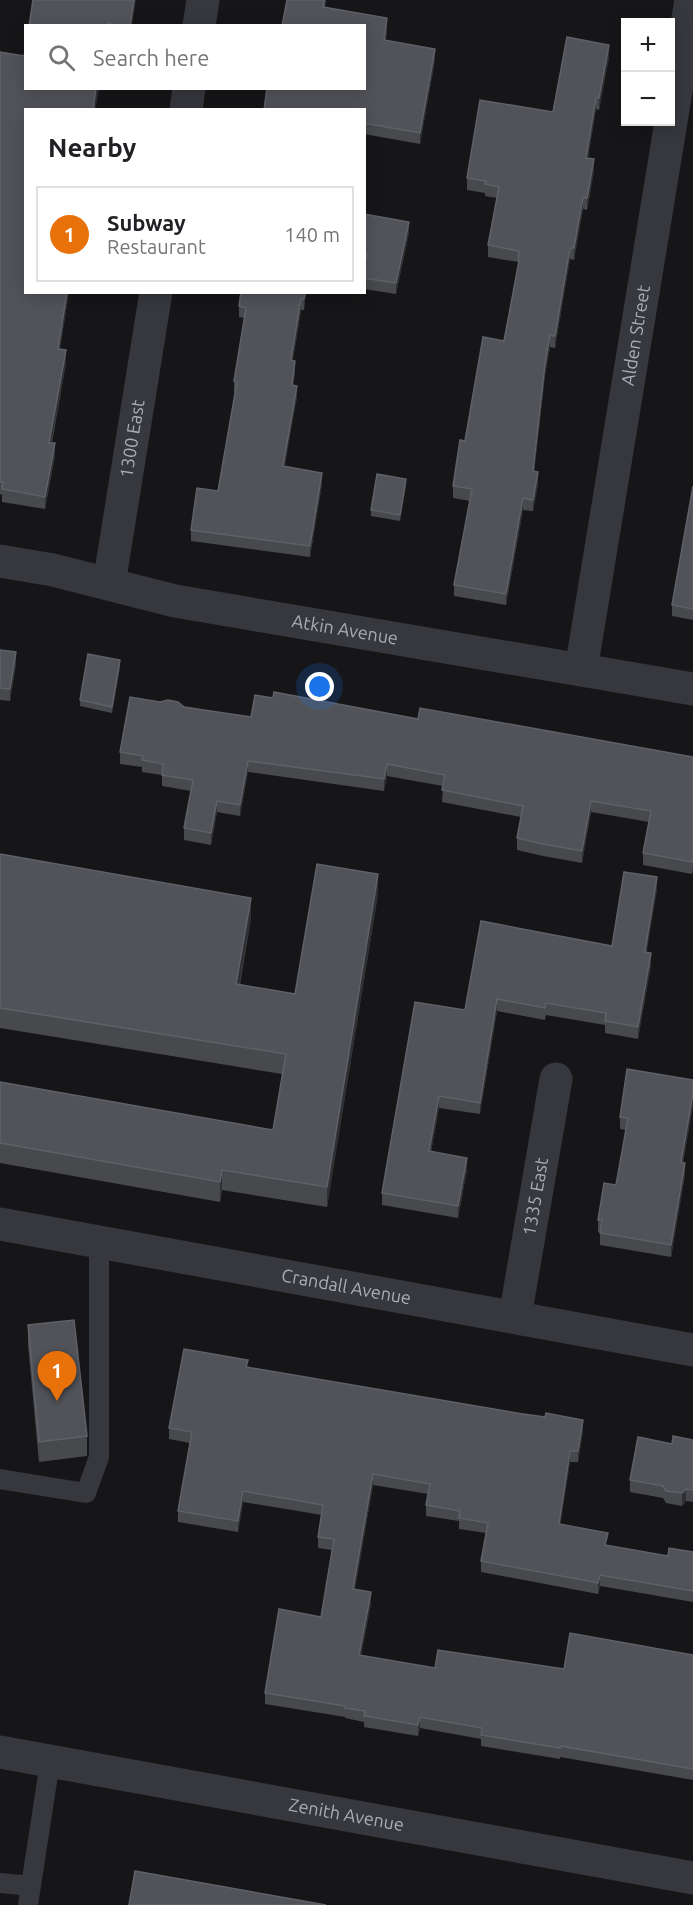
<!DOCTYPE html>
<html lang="en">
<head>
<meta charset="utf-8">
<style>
	body { margin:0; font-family:Ubuntu,sans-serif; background:#f6f6f6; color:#202124 }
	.controls { position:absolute; right:18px; top:18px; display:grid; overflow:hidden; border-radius:0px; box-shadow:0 3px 15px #0003 }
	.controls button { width:54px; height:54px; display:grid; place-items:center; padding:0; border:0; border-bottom:2px solid #e0e0e0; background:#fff; color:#202124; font:30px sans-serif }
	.you { position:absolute; left:320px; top:687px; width:21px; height:21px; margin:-15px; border:4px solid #fff; border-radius:50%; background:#1a73e8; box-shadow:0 0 0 9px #1a73e833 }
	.badge { display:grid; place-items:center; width:39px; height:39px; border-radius:50%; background:#7e622b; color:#fff; font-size:20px; font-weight:700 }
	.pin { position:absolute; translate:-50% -50px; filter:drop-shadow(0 2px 3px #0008) }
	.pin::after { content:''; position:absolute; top:32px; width:21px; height:18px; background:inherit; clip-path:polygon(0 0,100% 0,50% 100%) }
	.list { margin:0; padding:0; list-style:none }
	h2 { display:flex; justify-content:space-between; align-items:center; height:78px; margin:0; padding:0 24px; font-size:26px }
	h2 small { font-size:20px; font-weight:400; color:#757577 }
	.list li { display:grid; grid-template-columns:39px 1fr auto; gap:18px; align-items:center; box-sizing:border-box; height:96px; margin:0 12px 12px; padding:0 12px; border:2px solid #e0e0e0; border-radius:0px }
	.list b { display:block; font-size:22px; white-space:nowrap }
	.list p { margin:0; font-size:20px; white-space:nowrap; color:#757577 }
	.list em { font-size:20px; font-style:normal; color:#757577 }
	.icon { flex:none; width:33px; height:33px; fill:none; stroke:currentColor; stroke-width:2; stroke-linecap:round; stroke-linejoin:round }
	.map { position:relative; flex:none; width:693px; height:1905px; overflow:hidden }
	.search { position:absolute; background:#fff; box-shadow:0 3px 15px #0003; left:24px; top:24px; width:342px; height:66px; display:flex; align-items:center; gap:15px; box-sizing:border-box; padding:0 21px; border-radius:0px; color:#757577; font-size:22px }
	.panel { position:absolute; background:#fff; box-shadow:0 3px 15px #0003; left:24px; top:108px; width:342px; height:186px; border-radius:0px }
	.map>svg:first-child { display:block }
</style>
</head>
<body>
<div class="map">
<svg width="693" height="1905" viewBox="0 0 693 1905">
	<rect width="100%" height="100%" fill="#161618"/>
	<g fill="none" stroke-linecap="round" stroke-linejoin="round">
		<!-- service -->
		<path stroke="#37383d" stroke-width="20" d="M0 1479 86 1493 99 1457V1241
			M0 1883 31 1886
			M28 1905 50 1762"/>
		<!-- minor -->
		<g stroke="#37383d" stroke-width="33">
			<path d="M199 26 203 0"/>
			<path d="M186 110 189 88"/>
			<path id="s1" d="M0 561 53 570 175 601 693 689"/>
			<path id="s2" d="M109 584 156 292"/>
			<path id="s3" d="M581 670 691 0"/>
			<path id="s4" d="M0 1224 693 1350"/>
			<path id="s5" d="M515 1317 556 1079"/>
			<path id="s6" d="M0 1752 693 1878"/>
		</g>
	</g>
	<!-- wall -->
	<path fill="#47494d" d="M287 0H326L325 7 387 29 386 40 435 60 420 144 364 134V88Z
		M0 52 26 88H99L95 110H26L69 292 60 349 66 363 52 443 55 456 45 509 2 502V495L0 494Z
		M609 57 599 110 596 109 588 158 594 171 587 210 583 209 574 260 570 259 555 348 550 347 545 375 534 471 538 484 533 511 523 510 506 605 454 596V585L470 501 453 498V486L465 441 504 341 518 270V262L488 257V245L497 198 485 196V193L467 190V178L553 112Z
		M364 214 409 233 396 294 364 289V271L366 265 364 264Z
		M241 292H306L304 310H301L293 360 295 372 293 385 297 397 284 466 322 484 310 557 191 541V530L218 491 235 393 234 392V381L244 318 239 317V306Z
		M406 486 400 521 371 516V510Z
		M693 486V620L672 616V605Z
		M0 650 16 664 10 701 0 700Z
		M120 667 112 713 80 706V700Z
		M273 698 693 757V869L692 874 643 865V853L649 822 591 812 582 863 543 856 517 850V838L521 817 442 802 443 786 387 776 384 791 248 772 240 816 217 812 211 845 184 840V828L191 791 162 786V775L142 772V767L120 764V752L184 707 251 717Z
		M0 854 251 918 240 985 295 994 378 894 327 1207 222 1190 220 1202 0 1163V1082L273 1130 282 1074 0 1028Z
		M657 889 646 952 651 965 638 1039 605 1033V1025L546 1015 545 1020 497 1011 480 1114 439 1108 431 1152 467 1170 458 1218 382 1205V1193L465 1010 612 946Z
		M693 1080V1105L683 1163 685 1175 671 1257 600 1245V1232H598V1220L616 1185 626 1130 620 1129V1117Z
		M28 1325 87 1436V1456L39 1462 28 1345Z
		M248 1368 583 1431 578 1462H570L560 1524 607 1545 668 1556 693 1552V1602L600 1586 598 1594 481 1572V1561L486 1533 459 1529V1521L426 1516V1505L428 1494 373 1485 355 1589 371 1603 361 1656 435 1668 564 1669 693 1655V1780L560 1757V1759L481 1746V1739L420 1728 418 1736 364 1727V1722L345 1718V1717L265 1704V1693L321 1617 332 1550 318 1548V1537L322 1515 243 1502 238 1532 178 1522V1511L190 1443 169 1439V1428Z
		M693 1440V1502L686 1501 682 1506 666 1503 663 1498 630 1492V1480L672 1444Z"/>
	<!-- shaded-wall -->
	<path fill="#2f3033" d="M134 0H136L132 26H130Z
		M387 18V29L384 51V40Z
		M609 45V57L599 110V98Z
		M435 49V60L420 144V133Z
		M96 88H99L95 110H93Z
		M596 98V109L586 169V158Z
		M594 159V171L587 210V198Z
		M583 197V209L574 260V248Z
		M409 222V233L396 294V283Z
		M570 248V259L555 348V336Z
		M67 292H69L58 361V349Z
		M305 292H306L304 310V299Z
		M301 299V310L291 371V360Z
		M550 335V347L545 375 533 483V471L545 364Z
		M66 350V363L49 455V443Z
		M295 361V372L292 396V385Z
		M297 386V397L283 477V466Z
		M55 443V456L45 509V497Z
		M538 472V484L533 511V500Z
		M322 473V484L310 557V546Z
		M406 479V486L400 521V515Z
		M523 498V510L506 605V594Z
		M16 652V664L10 701V689Z
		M120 660V667L112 713V707Z
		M248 761V772L240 816V805Z
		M387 764V776L384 791V779Z
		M217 801V812L211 845V833Z
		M591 801V812L582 863V851Z
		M378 874V894L327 1207V1187Z
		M657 877V889L645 963V952Z
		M251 898V918L236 1004V984Z
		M651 953V965L638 1039V1027Z
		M497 999V1011L480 1114V1103Z
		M693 1093V1105L681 1174V1162Z
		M439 1096V1108L429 1163V1151Z
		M467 1158V1170L458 1218V1206Z
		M685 1163V1175L671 1257V1245Z
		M222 1170V1190L220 1202V1182Z
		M583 1420V1431L578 1462V1451Z
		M570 1451V1462L559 1535V1524Z
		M373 1474V1485L353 1600V1589Z
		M686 1489V1501L682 1506V1493Z
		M243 1491V1502L238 1532V1521Z
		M600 1575V1586L598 1594V1583Z
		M371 1592V1603L359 1666V1655Z
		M420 1717V1728L418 1736V1725Z"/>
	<!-- building -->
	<path fill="#525359" stroke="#5f6168" stroke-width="1.5" d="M33 0H134L130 26H122L108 23 107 26H29Z
		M287 0H324L323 7 387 18 384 40 435 49 420 133 364 123V110H264L267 88H364V26H282Z
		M567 37 609 45 599 98H596L586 158 594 159 587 198 583 197 574 248H570L555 336 550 335 545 364 533 471 538 472 533 500 523 498 506 594 454 585 472 489 453 486 460 440 465 441 483 337 504 341 519 261 518 260 519 251 488 245 499 187 485 184 486 181 467 178 480 100 553 112Z
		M26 48V88H96L93 110H26V292H67L58 349 66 350 49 443H55L45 497 2 489 3 482H0V52L24 56Z
		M364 214 409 222 396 283 364 278V271L367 254 364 253Z
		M241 292H305L304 299H301L291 360 295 361 292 385 297 386 283 466 322 473 310 546 191 530 197 488 218 491 237 382 234 381 246 308 239 306Z
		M377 474 406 479 400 515 371 510Z
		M693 486V609L672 605Z
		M0 650 16 652 10 689 0 688Z
		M88 654 120 660 112 707 80 700Z
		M274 692 418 719 420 708 693 757V857L692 862 643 853 651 811 591 801 582 851 543 844 517 838 523 806 442 790 445 775 387 764 384 779 248 761 240 805 217 801 211 833 184 828 193 780 162 775 163 764 142 760 143 756 120 752 130 697 160 702 168 700 178 702 184 707 251 717 255 695 273 698Z
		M0 854 251 898 236 984 295 994 317 864 378 874 327 1187 222 1170 220 1182 0 1143V1082L273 1130 286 1054 0 1008Z
		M624 872 657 877 645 952 651 953 638 1027 605 1021 606 1013 546 1003 545 1008 497 999 480 1103 439 1096 429 1151 467 1158 458 1206 382 1193 415 1002 465 1010 481 921 612 946Z
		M627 1069 693 1080V1093L681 1162 685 1163 671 1245 600 1233 602 1220H598L604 1183 616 1185 628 1118 620 1117Z
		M74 1320 87 1436 39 1442 28 1325Z
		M184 1349 248 1360 246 1367 523 1414 545 1417 546 1413 583 1420 578 1451H570L559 1524 608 1533 605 1545 668 1556 669 1548 693 1552V1591L600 1575 598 1583 481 1561 488 1523 459 1518 460 1511 426 1505 430 1484 373 1474 353 1589 371 1592 359 1655 435 1668 438 1650 564 1669 570 1633 693 1655V1769L560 1746V1748L481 1735 482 1728 420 1717 418 1725 364 1716 365 1711 345 1708V1706L265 1693 279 1609 321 1617 334 1539 318 1537 323 1505 243 1491 238 1521 178 1511 192 1432 169 1428Z
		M673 1436 693 1440V1490L686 1489 682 1493 666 1491 663 1486 630 1480 638 1437 672 1444Z
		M135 1871 326 1905H129Z"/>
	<g text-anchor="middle" stroke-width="6" stroke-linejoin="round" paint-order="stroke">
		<!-- street labels -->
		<g font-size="18" fill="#a8adb8" stroke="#111113">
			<text dy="6" stroke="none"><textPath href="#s3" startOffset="339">Alden Street</textPath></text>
			<text dy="6" stroke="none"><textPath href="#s2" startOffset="147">1300 East</textPath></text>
			<text dy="6" stroke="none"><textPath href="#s1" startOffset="352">Atkin Avenue</textPath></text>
			<text dy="6" stroke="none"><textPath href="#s5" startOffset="122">1335 East</textPath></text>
			<text dy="6" stroke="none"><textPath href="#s4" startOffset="352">Crandall Avenue</textPath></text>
			<text dy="6" stroke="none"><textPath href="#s6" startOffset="352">Zenith Avenue</textPath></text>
		</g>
	</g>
</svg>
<div class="controls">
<button>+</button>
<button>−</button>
</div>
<div class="you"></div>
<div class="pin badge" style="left:57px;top:1401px;background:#e8710a">1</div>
<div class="search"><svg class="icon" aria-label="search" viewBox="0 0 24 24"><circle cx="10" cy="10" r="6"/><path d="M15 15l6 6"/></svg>Search here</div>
<section class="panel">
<h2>Nearby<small></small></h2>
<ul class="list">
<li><span class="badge" style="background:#e8710a">1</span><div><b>Subway</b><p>Restaurant</p></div><em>140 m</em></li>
</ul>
</section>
</div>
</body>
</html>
